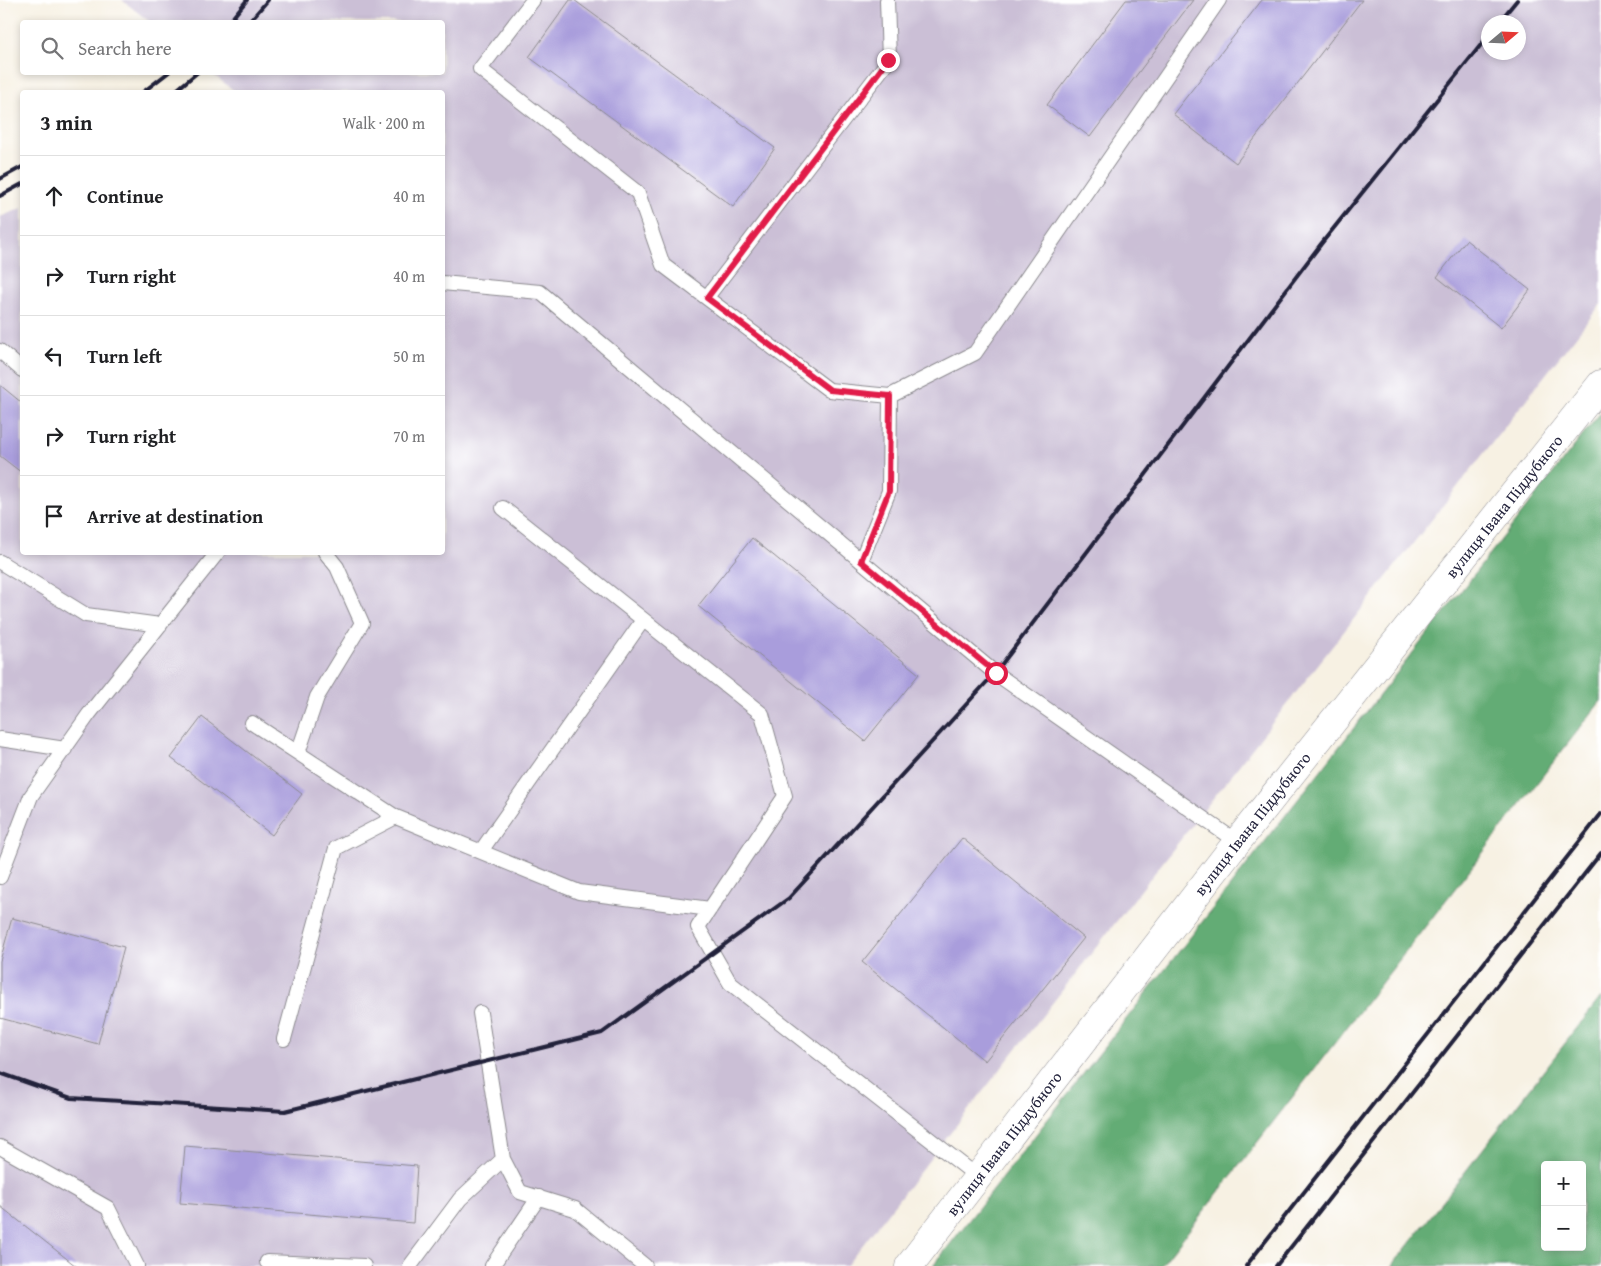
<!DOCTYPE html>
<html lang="en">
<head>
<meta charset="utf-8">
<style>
	body { margin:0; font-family:"Gentium Book Plus",serif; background:#f2f2f2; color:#202124 }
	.controls { position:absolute; right:15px; bottom:15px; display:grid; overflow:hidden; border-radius:5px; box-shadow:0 2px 8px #0003 }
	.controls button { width:45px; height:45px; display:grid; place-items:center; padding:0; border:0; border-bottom:1px solid #e0e0e0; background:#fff; color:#202124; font:25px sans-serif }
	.compass { position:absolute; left:1481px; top:15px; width:45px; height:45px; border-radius:50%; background:#fff; box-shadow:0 2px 8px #0003; rotate:71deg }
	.stop { position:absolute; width:15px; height:15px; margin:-11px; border:4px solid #e11d48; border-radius:50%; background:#fff }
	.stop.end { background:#e11d48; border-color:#fff; box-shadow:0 1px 5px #0008 }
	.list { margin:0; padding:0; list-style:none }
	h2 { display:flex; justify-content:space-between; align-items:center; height:65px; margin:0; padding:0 20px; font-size:21px }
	h2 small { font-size:16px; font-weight:400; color:#757577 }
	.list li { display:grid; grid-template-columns:32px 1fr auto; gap:15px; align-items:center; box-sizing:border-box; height:80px; padding:0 20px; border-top:1px solid #e0e0e0 }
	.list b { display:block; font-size:19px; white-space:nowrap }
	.list em { font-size:16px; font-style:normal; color:#757577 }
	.icon { flex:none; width:28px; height:28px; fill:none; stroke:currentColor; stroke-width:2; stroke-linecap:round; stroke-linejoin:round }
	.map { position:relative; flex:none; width:1601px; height:1266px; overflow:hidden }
	.search { position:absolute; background:#fff; box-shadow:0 2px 8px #0003; left:20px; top:20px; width:425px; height:55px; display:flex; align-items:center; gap:12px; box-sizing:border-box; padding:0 18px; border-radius:5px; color:#757577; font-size:19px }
	.panel { position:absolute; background:#fff; box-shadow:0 2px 8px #0003; left:20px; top:90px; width:425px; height:465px; border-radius:5px }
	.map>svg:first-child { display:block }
</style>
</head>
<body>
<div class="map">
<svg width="1601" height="1266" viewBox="0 0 1601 1266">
	<rect width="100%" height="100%" fill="#fff"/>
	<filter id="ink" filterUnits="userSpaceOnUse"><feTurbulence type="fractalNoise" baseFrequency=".02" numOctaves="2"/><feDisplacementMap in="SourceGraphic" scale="10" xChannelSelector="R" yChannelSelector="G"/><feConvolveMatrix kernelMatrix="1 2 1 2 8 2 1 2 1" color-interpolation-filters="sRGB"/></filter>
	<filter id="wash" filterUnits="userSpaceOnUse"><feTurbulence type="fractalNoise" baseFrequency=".0096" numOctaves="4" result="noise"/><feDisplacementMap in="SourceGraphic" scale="20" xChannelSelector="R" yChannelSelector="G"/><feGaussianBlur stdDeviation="1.12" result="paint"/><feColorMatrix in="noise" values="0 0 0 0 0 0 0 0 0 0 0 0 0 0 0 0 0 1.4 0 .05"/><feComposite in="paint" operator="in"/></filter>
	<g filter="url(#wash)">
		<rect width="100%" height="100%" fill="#f7f1e3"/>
		<!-- industrial -->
		<path fill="#cbbfd6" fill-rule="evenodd" d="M122 0H1601V304L846 1266H0V217L22 208V552H442V92H236L211 73 442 72V22H150ZM1488 22H1518V52H1488Z"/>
		<!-- forest -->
		<path fill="#63ac74" stroke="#426758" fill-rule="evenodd" d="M1601 412V701L1161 1266H933Z
			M1601 997V1266H1392ZM1545 1165H1582V1247H1545Z"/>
		<g id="blocks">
			<!-- building -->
			<path fill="#a99ddc" d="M570 0H574L775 148 733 207 529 57Z
				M1126 0H1193L1090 137 1047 105Z
				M1262 0H1362L1236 163 1173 114Z
				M1466 240 1530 290 1501 328 1437 277Z
				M0 385 22 403V473L0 456Z
				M752 538 919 674 865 741 698 606Z
				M202 717 302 794 272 835 171 758Z
				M962 838 1084 938 985 1061 862 962Z
				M12 918 124 947 98 1044 0 1018V961Z
				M185 1146 417 1166 413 1223 180 1203Z
				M0 1206 76 1266H0Z"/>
		</g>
	</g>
	<g filter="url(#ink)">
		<use href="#blocks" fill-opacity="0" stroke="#8c8a8f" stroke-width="1"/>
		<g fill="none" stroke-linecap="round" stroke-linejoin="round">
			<defs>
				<path id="lane" d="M533 0 480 69 638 193 663 265 829 390 890 396
					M442 283 540 292 995 673 1237 842
					M707 297 889 60 887 0
					M0 351 22 370
					M503 508 762 714 785 796 698 927 730 983 978 1177
					M861 561 889 491 890 396 975 353 1219 0
					M0 562 86 615 160 625
					M252 723 396 817
					M0 739 65 749
					M298 753 317 697 362 623 337 567 325 552
					M481 851 643 620
					M0 877 31 796 89 714 218 552
					M480 1013 503 1159 520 1192 575 1209 645 1266
					M284 1039 336 848 396 817 579 892 710 909
					M0 1147 108 1208 137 1266
					M267 1262 364 1266
					M410 1266 460 1199 503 1159
					M492 1266 539 1197"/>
				<g id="secondary">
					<path id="s1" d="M909 1266 1237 842 1601 384"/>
				</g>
			</defs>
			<!-- lane casing -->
			<use href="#lane" stroke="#8c8a8f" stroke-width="16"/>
			<!-- secondary casing -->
			<use href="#secondary" stroke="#8c8a8f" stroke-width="29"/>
			<!-- lane -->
			<use href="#lane" stroke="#fff" stroke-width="14"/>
			<!-- secondary -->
			<use href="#secondary" stroke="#fff" stroke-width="28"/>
			<!-- rail -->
			<path stroke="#22223b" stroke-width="4" d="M229 22 247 0
				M249 22 268 0
				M1499 22 1517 0
				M143 92 169 72
				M174 92 198 72
				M0 179 22 167
				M0 196 22 184
				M0 1073 71 1098 285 1111 602 1033 789 898 995 673 1321 244 1488 36
				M1246 1266 1601 814
				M1276 1266 1601 853"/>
		</g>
	</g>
	<g fill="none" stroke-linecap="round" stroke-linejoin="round" filter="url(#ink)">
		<!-- route -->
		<path stroke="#e11d48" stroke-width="6" d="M888 60 707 298 830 390 890 396 889 491 861 561 996 673"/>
	</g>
	<g text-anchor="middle" stroke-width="4" stroke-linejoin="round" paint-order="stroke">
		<!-- street labels -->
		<g font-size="16" fill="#22223b" stroke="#fff">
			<text dy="6" stroke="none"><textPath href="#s1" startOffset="965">вулиця Івана Піддубного</textPath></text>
			<text dy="6" stroke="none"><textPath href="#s1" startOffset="560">вулиця Івана Піддубного</textPath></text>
			<text dy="6" stroke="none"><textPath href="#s1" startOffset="155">вулиця Івана Піддубного</textPath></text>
		</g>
	</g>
</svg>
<div class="controls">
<button>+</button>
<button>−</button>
</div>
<svg class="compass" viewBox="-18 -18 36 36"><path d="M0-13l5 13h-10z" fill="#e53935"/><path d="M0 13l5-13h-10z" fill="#757577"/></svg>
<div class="stop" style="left:996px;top:673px"></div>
<div class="stop end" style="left:888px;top:60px"></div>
<div class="search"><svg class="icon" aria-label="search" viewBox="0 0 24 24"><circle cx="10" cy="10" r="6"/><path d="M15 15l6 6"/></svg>Search here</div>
<section class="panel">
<h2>3 min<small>Walk · 200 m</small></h2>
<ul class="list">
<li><svg class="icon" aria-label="ahead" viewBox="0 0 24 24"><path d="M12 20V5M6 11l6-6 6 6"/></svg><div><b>Continue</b></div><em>40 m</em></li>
<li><svg class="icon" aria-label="right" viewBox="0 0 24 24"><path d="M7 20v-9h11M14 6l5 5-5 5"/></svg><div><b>Turn right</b></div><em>40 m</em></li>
<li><svg class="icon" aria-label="left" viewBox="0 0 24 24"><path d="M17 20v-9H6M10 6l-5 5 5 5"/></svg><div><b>Turn left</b></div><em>50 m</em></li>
<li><svg class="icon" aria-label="right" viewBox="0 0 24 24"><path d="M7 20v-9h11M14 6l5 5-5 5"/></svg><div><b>Turn right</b></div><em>70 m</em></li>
<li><svg class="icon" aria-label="arrive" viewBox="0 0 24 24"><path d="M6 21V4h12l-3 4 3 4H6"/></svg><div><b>Arrive at destination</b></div></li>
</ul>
</section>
</div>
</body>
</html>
